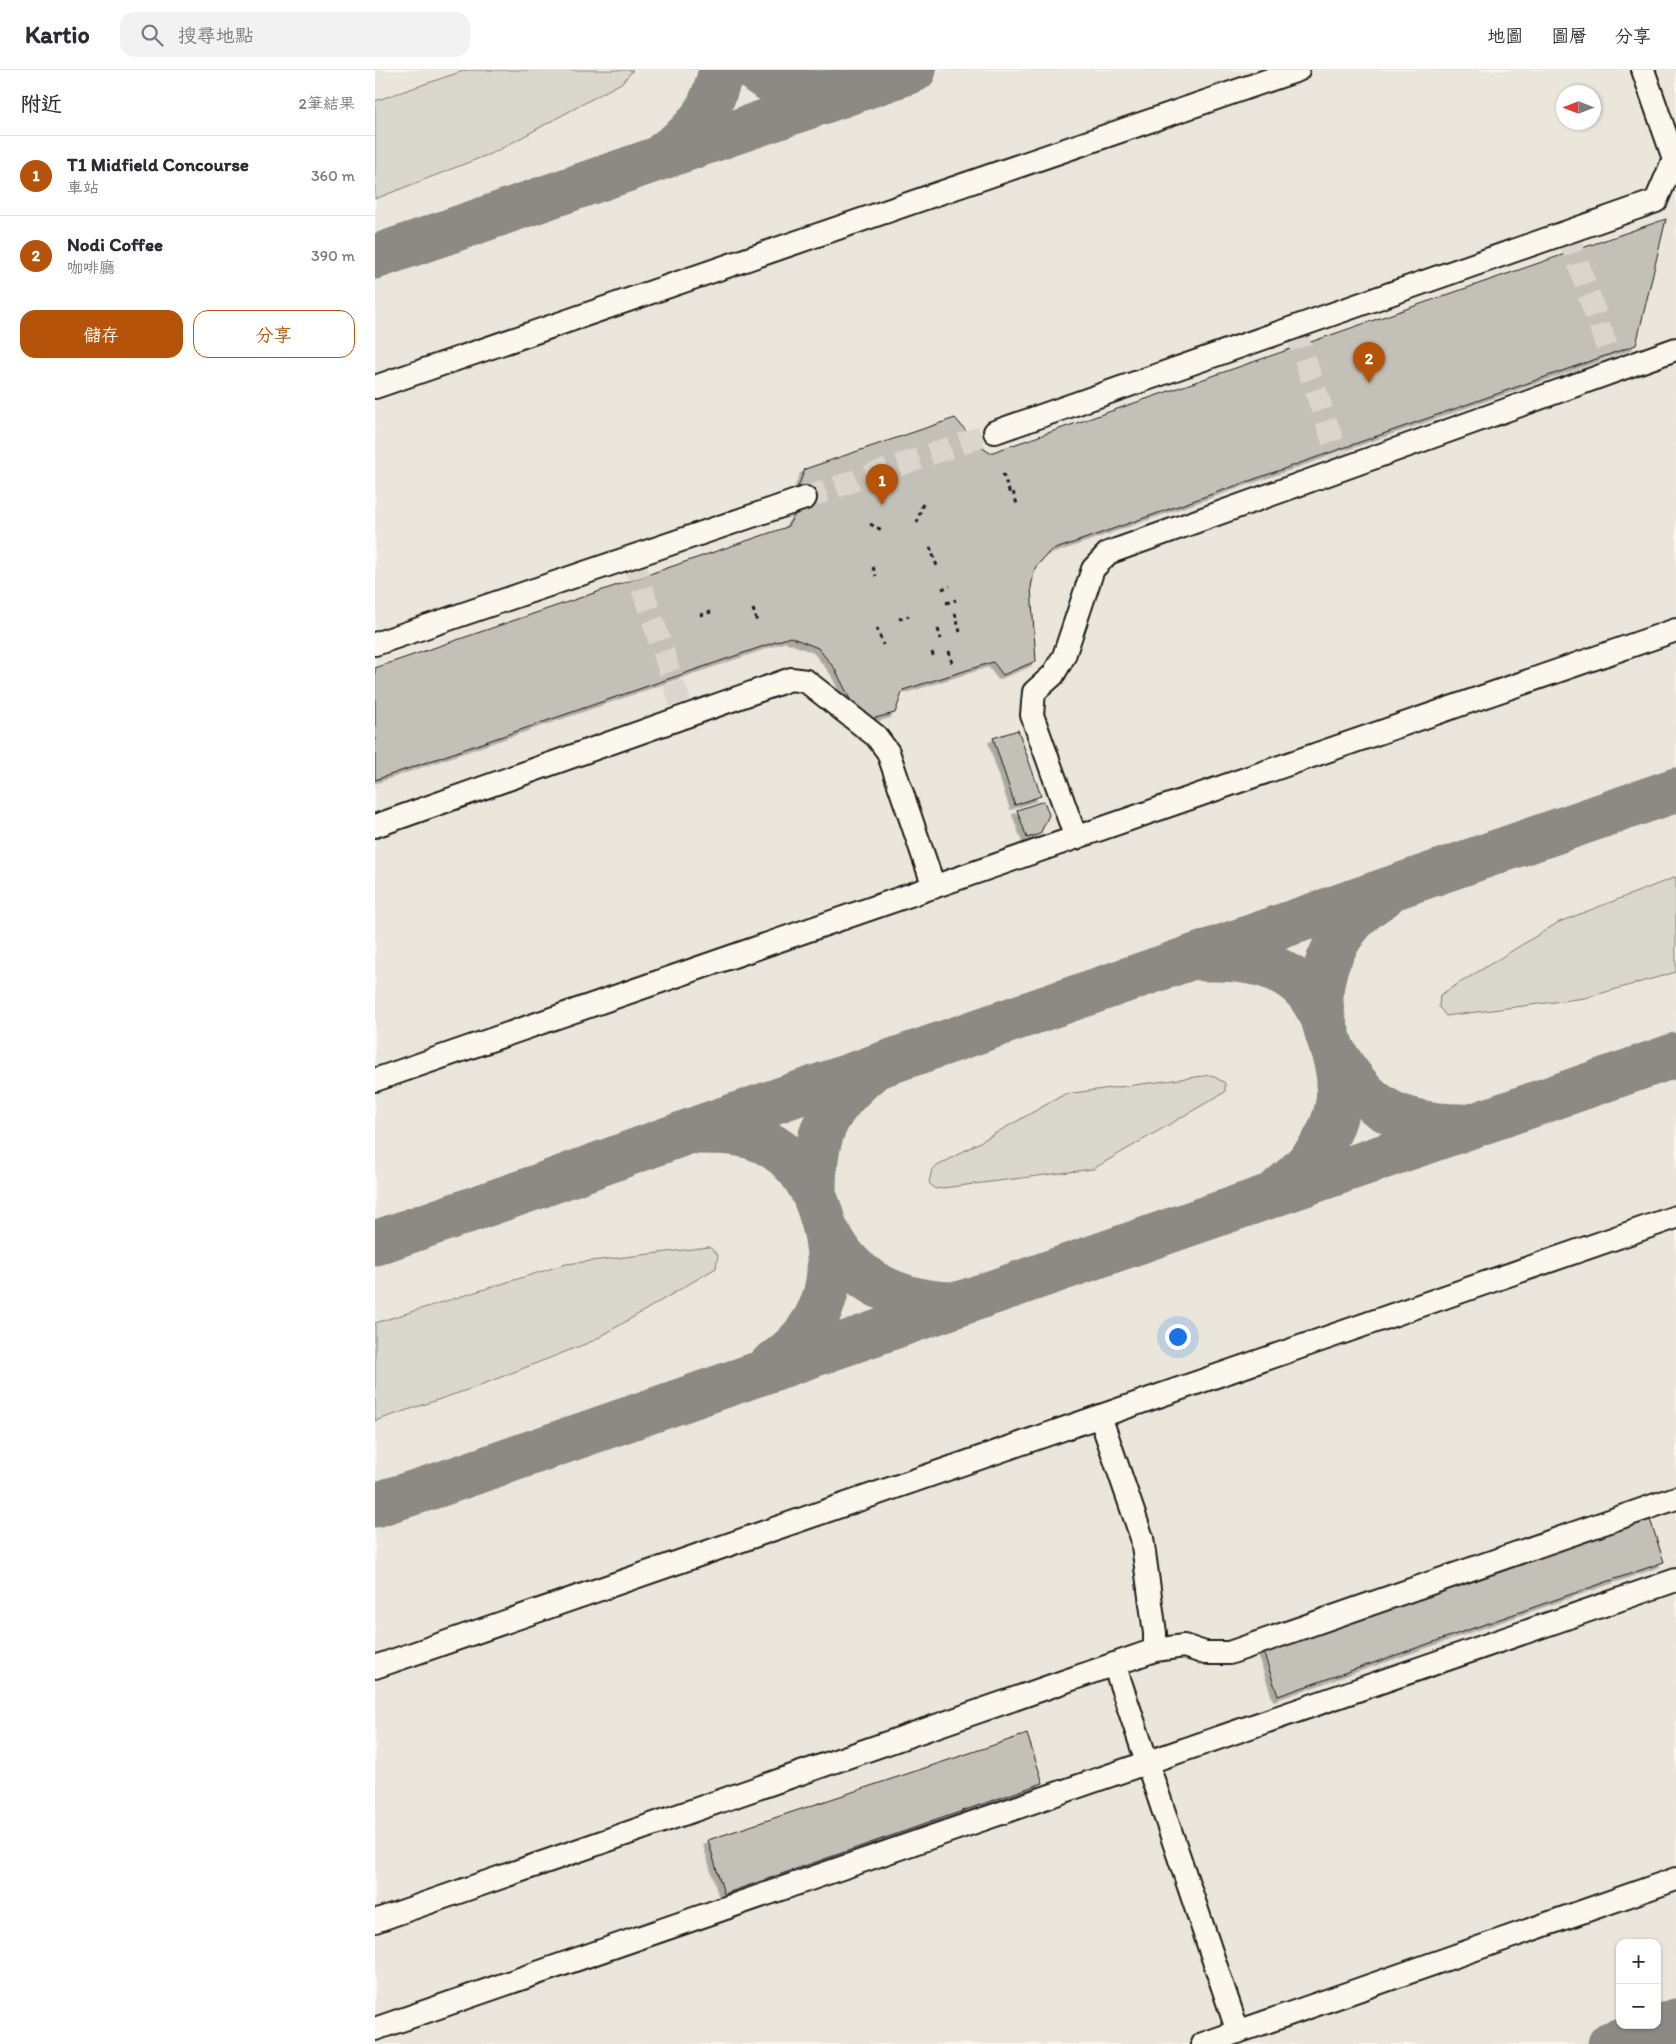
<!DOCTYPE html>
<html lang="zh-TW">
<head>
<meta charset="utf-8">
<style>
	body { margin:0; font-family:Itim,"LXGW WenKai TC",sans-serif; background:#f2f2f3; color:#2b2b33 }
	.controls { position:absolute; right:15px; bottom:15px; display:grid; overflow:hidden; border-radius:10px; box-shadow:0 1px 4px #0004 }
	.controls button { width:45px; height:45px; display:grid; place-items:center; padding:0; border:0; border-bottom:1px solid #e1e1e2; background:#fff; color:#2b2b33; font:25px sans-serif }
	.compass { position:absolute; left:1181px; top:15px; width:45px; height:45px; border-radius:50%; background:#fff; box-shadow:0 1px 4px #0004; rotate:270deg }
	.you { position:absolute; left:802px; top:1266px; width:18px; height:18px; margin:-12px; border:4px solid #fff; border-radius:50%; background:#1a73e8; box-shadow:0 0 0 8px #1a73e833 }
	.badge { display:grid; place-items:center; width:32px; height:32px; border-radius:50%; background:#b45309; color:#fff; font-size:16px; font-weight:700 }
	.pin { position:absolute; translate:-50% -41px; filter:drop-shadow(0 1px 2px #0008) }
	.pin::after { content:''; position:absolute; top:26px; width:18px; height:15px; background:inherit; clip-path:polygon(0 0,100% 0,50% 100%) }
	.list { margin:0; padding:0; list-style:none }
	h2 { display:flex; justify-content:space-between; align-items:center; height:65px; margin:0; padding:0 20px; font-size:21px }
	h2 small { font-size:16px; font-weight:400; color:#7c7c81 }
	.list li { display:grid; grid-template-columns:32px 1fr auto; gap:15px; align-items:center; box-sizing:border-box; height:80px; padding:0 20px; border-top:1px solid #e1e1e2 }
	.list b { display:block; font-size:19px; white-space:nowrap }
	.list p { margin:0; font-size:16px; white-space:nowrap; color:#7c7c81 }
	.list em { font-size:16px; font-style:normal; color:#7c7c81 }
	.actions { display:flex; gap:10px; padding:15px 20px }
	.actions a { flex:1; padding:11px 0; border:1px solid #b45309; border-radius:15px; text-align:center; font-size:18px; color:#b45309 }
	.actions .main { background:#b45309; color:#fff }
	.icon { flex:none; width:28px; height:28px; fill:none; stroke:currentColor; stroke-width:2; stroke-linecap:round; stroke-linejoin:round }
	.map { position:relative; flex:none; width:1301px; height:1974px; overflow:hidden }
	header { display:flex; align-items:center; gap:30px; box-sizing:border-box; height:70px; padding:0 25px; background:#fff; border-bottom:1px solid #e1e1e2 }
	header strong { font-size:24px }
	nav { display:flex; gap:28px; margin-inline-start:auto; font-size:18px }
	.search { width:350px; height:45px; background:#f2f2f3; display:flex; align-items:center; gap:12px; box-sizing:border-box; padding:0 18px; border-radius:15px; color:#7c7c81; font-size:19px }
	main { display:flex }
	aside { flex:1; background:#fff }
	.map>svg:first-child { display:block }
</style>
</head>
<body>
<header>
<strong>Kartio</strong>
<div class="search"><svg class="icon" aria-label="search" viewBox="0 0 24 24"><circle cx="10" cy="10" r="6"/><path d="M15 15l6 6"/></svg>搜尋地點</div>
<nav><a>地圖</a><a>圖層</a><a>分享</a></nav>
</header>
<main>
<aside>
<h2>附近<small>2筆結果</small></h2>
<ul class="list">
<li><span class="badge">1</span><div><b>T1 Midfield Concourse</b><p>車站</p></div><em>360 m</em></li>
<li><span class="badge">2</span><div><b>Nodi Coffee</b><p>咖啡廳</p></div><em>390 m</em></li>
</ul>
<div class="actions"><a class="main">儲存</a><a>分享</a></div>
</aside>
<div class="map">
<svg width="1301" height="1974" viewBox="0 0 1301 1974">
	<defs>
		<filter id="shadow"><feDropShadow dx="-4.5" dy="4.5" stdDeviation="0" flood-color="#0004"/></filter>
	</defs>
	<rect width="100%" height="100%" fill="#fbf7ec"/>
	<filter id="ink" filterUnits="userSpaceOnUse"><feTurbulence type="fractalNoise" baseFrequency=".02" numOctaves="2"/><feDisplacementMap in="SourceGraphic" scale="10" xChannelSelector="R" yChannelSelector="G"/><feConvolveMatrix kernelMatrix="1 2 1 2 8 2 1 2 1" color-interpolation-filters="sRGB"/></filter>
	<g filter="url(#ink)">
		<!-- built -->
		<path fill="#eae6dc" fill-rule="evenodd" d="M0 0H1301V1974H0ZM1188 22H1218V52H1188ZM1245 1873H1282V1955H1245Z"/>
		<!-- green -->
		<path fill="#dad7ce" stroke="#7b7a75" d="M91 0H258L248 12 120 82 0 129V31Z
			M1301 807V902L1210 928 1071 946 1064 937 1065 925 1184 852Z
			M836 1005 850 1013V1022L718 1099 560 1119 554 1113 557 1099 690 1024Z
			M334 1177 343 1185 341 1198 218 1271 98 1318 0 1351V1253L191 1194Z"/>
		<g fill="none" stroke-linecap="round" stroke-linejoin="round">
			<!-- taxiway -->
			<path stroke="#8c8a84" stroke-width="45" d="M380 0C403 19 433 25 463 21
				M291 82C323 61 338 37 346 0
				M0 187 539 0
				M829 889C866 888 906 892 932 922 938 929 943 939 948 948
				M957 979C992 1037 1017 1055 1086 1056
				M323 1062C347 1062 368 1062 390 1072 418 1086 435 1110 444 1138 466 1201 454 1257 396 1295
				M905 1119C939 1091 965 1062 964 1014 964 991 953 970 948 948 938 901 967 850 1008 826
				M439 1122C439 1064 451 1038 495 1001
				M452 1162C457 1170 462 1178 467 1185 494 1220 539 1234 581 1234
				M0 1173 159 1118 329 1056 1301 720
				M0 1435 66 1414 1301 985
				M1235 1974 1301 1951"/>
		</g>
		<!-- building -->
		<path fill="#c3c0b8" stroke="#1c1c1c" filter="url(#shadow)" d="M1291 149 1261 275 675 481 660 498 656 517 661 591 628 605 618 592 528 620 520 643 492 650 476 631 460 599 443 578 415 567 0 710V598L412 457 421 443 420 425 430 399 580 348 603 375 615 383Z
			M643 660 666 726 640 735 618 668Z
			M669 731 674 745 665 764 652 768 642 740Z
			M1273 1443 1289 1492 903 1626 886 1575Z
			M652 1664 668 1713 349 1824 333 1770Z"/>
		<g fill="none" stroke-linecap="round" stroke-linejoin="round">
			<!-- minor-tunnel -->
			<path stroke="#dad6cd" stroke-width="22" stroke-dasharray="22 11" stroke-linecap="butt" d="M1192 162 1240 300
				M919 257 967 398
				M430 428 620 362
				M257 487 310 648"/>
			<defs>
				<path id="minor" d="M0 317 923 0
					M620 362 1281 131 1299 89 1268 0
					M0 574 430 428
					M0 756 416 609 431 611 501 666 513 682 559 817
					M701 768 657 645 659 622 678 605 689 586 718 499 733 483 1301 279
					M0 1010 1301 560
					M725 1346 767 1468 780 1563V1580
					M739 1594 863 1962
					M0 1597 1301 1147
					M0 1851 780 1580 809 1576 830 1583H854L1301 1428
					M0 1959 1301 1510
					M828 1974 1301 1809"/>
			</defs>
			<!-- minor casing -->
			<use href="#minor" stroke="#1c1c1c" stroke-width="26"/>
			<!-- path -->
			<path stroke="#1c1c1c" stroke-width="3" stroke-dasharray="4 4" stroke-linecap="butt" d="M628 404 635 424
				M638 422 642 434
				M542 453 548 433
				M495 454 509 461
				M555 477 562 496
				M498 497 501 506
				M567 519 575 516
				M571 533 581 530
				M378 539 382 552
				M580 543 585 562
				M325 545 336 542
				M524 549 534 546
				M502 558 508 575
				M563 559 566 569
				M574 581 577 593
				M557 582 559 589"/>
			<!-- minor -->
			<use href="#minor" stroke="#fbf7ec" stroke-width="22"/>
		</g>
	</g>
</svg>
<div class="controls">
<button>+</button>
<button>−</button>
</div>
<svg class="compass" viewBox="-18 -18 36 36"><path d="M0-13l5 13h-10z" fill="#e53935"/><path d="M0 13l5-13h-10z" fill="#7c7c81"/></svg>
<div class="you"></div>
<div class="pin badge" style="left:507px;top:435px">1</div>
<div class="pin badge" style="left:994px;top:313px">2</div>
</div>
</main>
</body>
</html>
